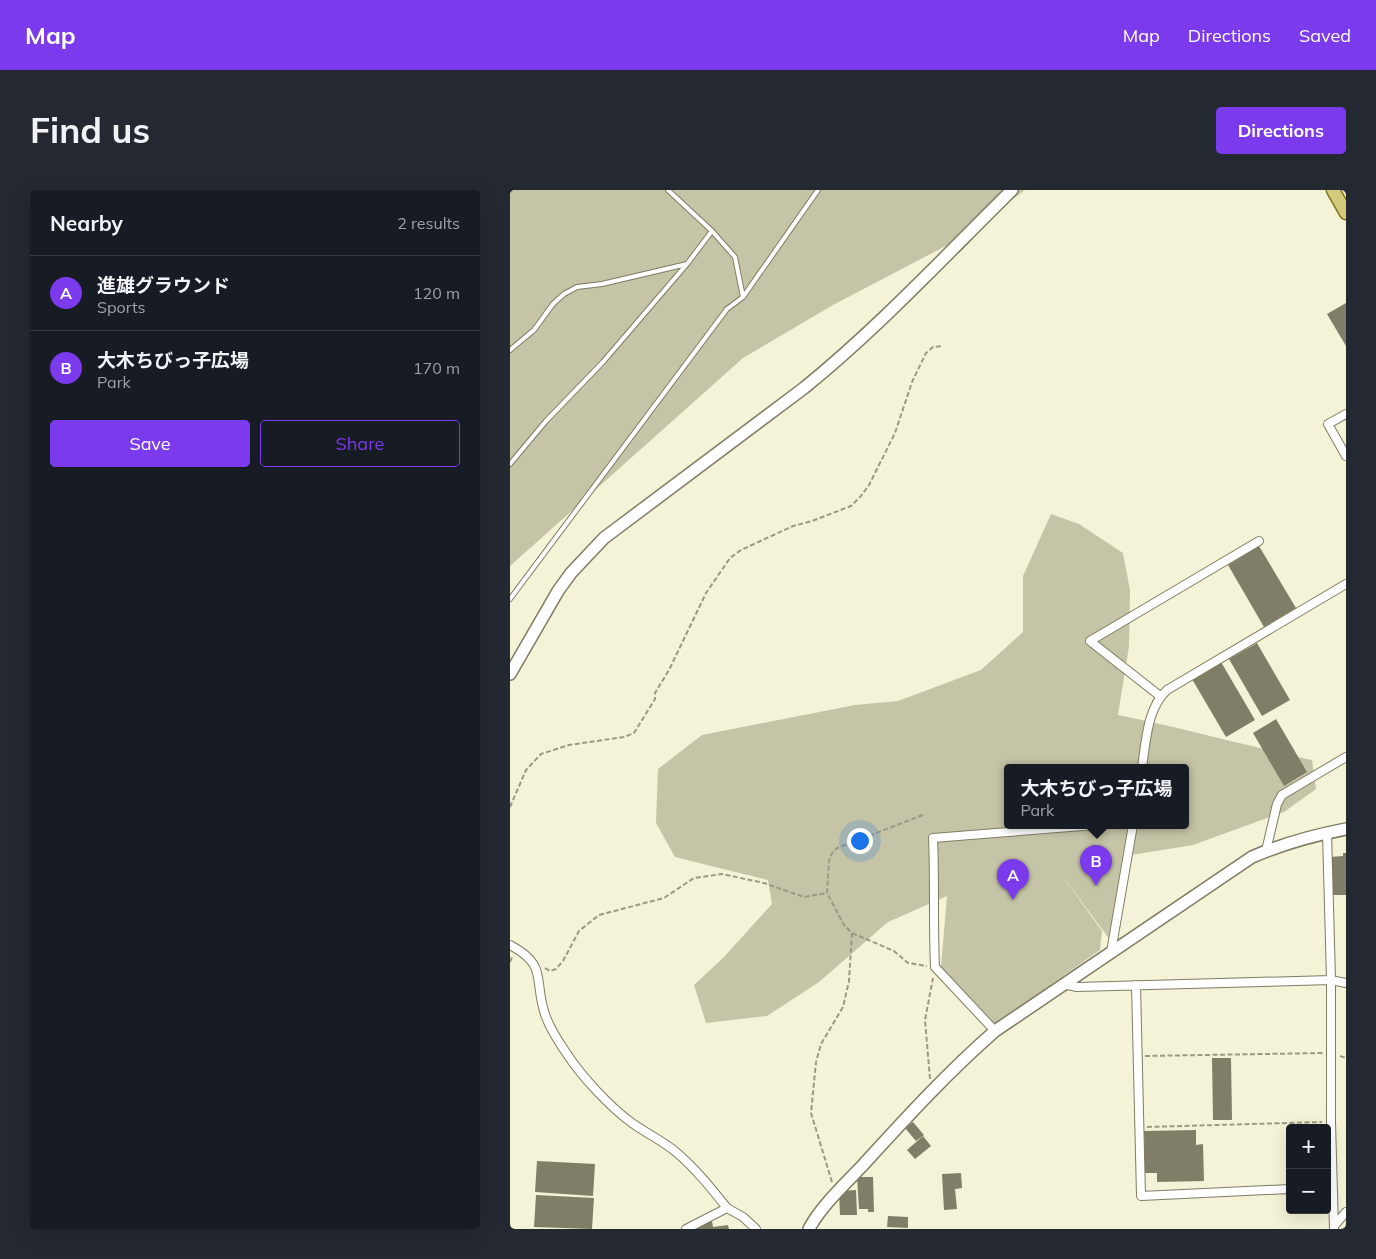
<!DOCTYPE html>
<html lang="en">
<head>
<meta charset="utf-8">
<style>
	body { margin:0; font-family:Mulish,"Noto Sans JP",sans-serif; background:#242831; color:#f1f3f6 }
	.controls { position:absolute; right:15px; bottom:15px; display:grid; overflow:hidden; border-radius:5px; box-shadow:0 5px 20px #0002 }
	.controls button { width:45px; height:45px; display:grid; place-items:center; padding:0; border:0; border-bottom:1px solid #363941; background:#171b24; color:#f1f3f6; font:25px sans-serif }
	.you { position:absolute; left:349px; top:650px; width:18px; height:18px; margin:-12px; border:4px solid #fff; border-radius:50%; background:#1a73e8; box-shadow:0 0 0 8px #1a73e833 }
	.badge { display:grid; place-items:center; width:32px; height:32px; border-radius:50%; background:#7c3aed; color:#fff; font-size:16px; font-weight:700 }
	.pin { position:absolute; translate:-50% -41px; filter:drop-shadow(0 1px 2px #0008) }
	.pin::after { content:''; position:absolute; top:26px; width:18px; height:15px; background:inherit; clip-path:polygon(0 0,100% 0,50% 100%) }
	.popup { position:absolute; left:494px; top:574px; width:185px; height:65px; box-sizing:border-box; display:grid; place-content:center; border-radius:5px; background:#171b24; filter:drop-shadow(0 1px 4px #0005); font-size:16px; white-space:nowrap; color:#9ea1a6 }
	.popup b { font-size:19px; color:#f1f3f6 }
	.popup::after { content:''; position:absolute; left:50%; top:100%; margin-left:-10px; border:10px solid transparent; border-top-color:#171b24 }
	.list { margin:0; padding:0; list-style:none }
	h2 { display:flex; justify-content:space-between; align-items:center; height:65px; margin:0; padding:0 20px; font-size:21px }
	h2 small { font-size:16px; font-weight:400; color:#9ea1a6 }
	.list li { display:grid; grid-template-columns:32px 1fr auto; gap:15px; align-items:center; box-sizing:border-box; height:75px; padding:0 20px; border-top:1px solid #363941 }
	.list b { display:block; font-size:19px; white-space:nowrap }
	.list p { margin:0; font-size:16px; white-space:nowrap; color:#9ea1a6 }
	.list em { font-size:16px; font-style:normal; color:#9ea1a6 }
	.actions { display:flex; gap:10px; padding:15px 20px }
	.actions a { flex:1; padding:11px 0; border:1px solid #7c3aed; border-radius:5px; text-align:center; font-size:18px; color:#7c3aed }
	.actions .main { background:#7c3aed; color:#fff }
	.map { position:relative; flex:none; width:836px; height:1039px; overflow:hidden; border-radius:5px }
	header { display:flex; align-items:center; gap:30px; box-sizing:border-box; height:70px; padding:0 25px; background:#7c3aed; color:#fff }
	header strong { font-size:24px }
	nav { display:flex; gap:28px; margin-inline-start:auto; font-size:18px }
	.intro { display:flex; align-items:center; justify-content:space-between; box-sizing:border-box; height:120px; padding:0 30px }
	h1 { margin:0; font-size:35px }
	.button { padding:12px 22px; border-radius:5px; background:#7c3aed; color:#fff; font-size:18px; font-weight:700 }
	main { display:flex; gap:30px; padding:0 30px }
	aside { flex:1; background:#171b24; border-radius:5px; box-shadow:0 5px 20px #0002 }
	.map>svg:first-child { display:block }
</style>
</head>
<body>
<header>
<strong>Map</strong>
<nav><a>Map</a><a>Directions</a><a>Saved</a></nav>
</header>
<div class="intro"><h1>Find us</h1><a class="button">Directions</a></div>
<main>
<aside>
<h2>Nearby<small>2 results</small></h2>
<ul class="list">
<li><span class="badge">A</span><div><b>進雄グラウンド</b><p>Sports</p></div><em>120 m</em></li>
<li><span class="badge">B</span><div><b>大木ちびっ子広場</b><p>Park</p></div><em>170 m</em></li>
</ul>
<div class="actions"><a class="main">Save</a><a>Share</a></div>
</aside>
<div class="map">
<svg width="836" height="1039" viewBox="0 0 836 1039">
	<rect width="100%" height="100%" fill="#f4f2d7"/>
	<!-- green -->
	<path fill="#c6c4a6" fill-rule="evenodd" d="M0 0H515L449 49 323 115 233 168 0 376Z
		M541 324 569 334 613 363 620 400 619 456 608 525C673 538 737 556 802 570L806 599 774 622 683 655 615 666 600 750 546 677 592 741 590 760 485 834 431 777 437 706 378 732 309 792 257 826 196 833 184 795 214 767 262 714 258 690 165 667 146 633 148 579 192 545 345 515 388 511 471 480 513 442V386ZM497 577H675V635H497Z"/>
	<!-- building -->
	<path fill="#807e66" d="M836 113V156L817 124Z
		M749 356 786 418 754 437 718 375Z
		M747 453 780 510 752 526 719 469Z
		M711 472 745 530 716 547 682 489Z
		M766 529 797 582 774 596 743 543Z
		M833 663H836V705H821L820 667 833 666Z
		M702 868H721L722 930H703Z
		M403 932 414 945 406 951 395 938Z
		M686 940V955L693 954 694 991 647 992V983H635L634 941Z
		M413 946 421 956 405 969 397 960Z
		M27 971 85 974 83 1006 25 1002Z
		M451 983 452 998 445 999 447 1019 434 1020 432 984Z
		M347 987H363L364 1022H358V1019H349Z
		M346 1000 347 1025H330L329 1001Z
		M26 1005 84 1008 82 1039 24 1037Z
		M378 1026 398 1027V1038L377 1037Z
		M202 1031 203 1037 218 1035 219 1039H183L194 1032Z"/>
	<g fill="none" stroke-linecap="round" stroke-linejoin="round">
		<defs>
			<path id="lane" d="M158 0 202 41 225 67 233 107
				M0 160 24 140 43 114 54 104 67 97 92 94 177 74
				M0 274 36 231 93 172 177 74 202 41
				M0 409 217 119 233 107 308 0"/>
			<path id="street" d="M836 224 818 234 836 266
				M650 506 580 451 749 351
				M632 577C636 552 637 518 657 500L836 394
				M817 643 821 790V932L824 1039
				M756 661 767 614 772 605 836 567
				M0 755C37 775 24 787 34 821 38 836 48 851 57 864 72 887 100 917 122 933 136 943 153 951 166 962 186 979 201 998 217 1018
				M601 762 623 635
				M553 794 567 797 821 790 836 793
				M626 795 631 1006 780 999
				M485 841 425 777C423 734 425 691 423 648L585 635
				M824 1036 836 1022
				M176 1039 217 1018 233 1027 246 1039"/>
			<path id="secondary" d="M0 484 48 401 61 383 94 348 294 198C368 138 434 67 502 0
				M299 1039C310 1017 337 992 353 975 396 928 438 882 485 841L742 667C772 654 805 645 836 639"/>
			<path id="primary" d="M823 0 836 23"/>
		</defs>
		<!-- lane casing -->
		<use href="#lane" stroke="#7e7c63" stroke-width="6"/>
		<!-- street casing -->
		<use href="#street" stroke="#7e7c63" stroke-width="10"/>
		<!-- secondary casing -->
		<use href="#secondary" stroke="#7e7c63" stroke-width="14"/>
		<!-- primary casing -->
		<use href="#primary" stroke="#7e751a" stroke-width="15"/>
		<!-- path -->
		<path stroke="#9b9985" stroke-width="2" stroke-dasharray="5 2.5" stroke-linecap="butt" d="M0 617 16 580 31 564 59 555 114 547 124 543 145 509V503L159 480 196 403 220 368 231 360 283 336 302 331 341 316 351 306 359 295 385 243 402 192 416 163 423 157 432 156
			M413 625 327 658 322 663 319 671 317 703 334 735 342 743 384 761 398 773 417 776
			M0 772 3 765
			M35 778 40 781 46 779 53 771 69 741 89 725 154 708 184 688 212 684 254 693 294 707 317 703
			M635 866 813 863
			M830 866 836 868
			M420 889 415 830 423 788
			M637 937 812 932
			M322 992 301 923 306 872 311 854 333 817 339 791 342 743"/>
		<!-- lane -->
		<use href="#lane" stroke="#fff" stroke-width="4"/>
		<!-- street -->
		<use href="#street" stroke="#fff" stroke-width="8"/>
		<!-- secondary -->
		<use href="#secondary" stroke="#fff" stroke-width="11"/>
		<!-- primary -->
		<use href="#primary" stroke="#d3cb7b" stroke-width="12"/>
	</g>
</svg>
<div class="controls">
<button>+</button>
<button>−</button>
</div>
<div class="you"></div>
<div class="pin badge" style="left:503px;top:710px">A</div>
<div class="pin badge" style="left:586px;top:696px">B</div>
<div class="popup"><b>大木ちびっ子広場</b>Park</div>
</div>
</main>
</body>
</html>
